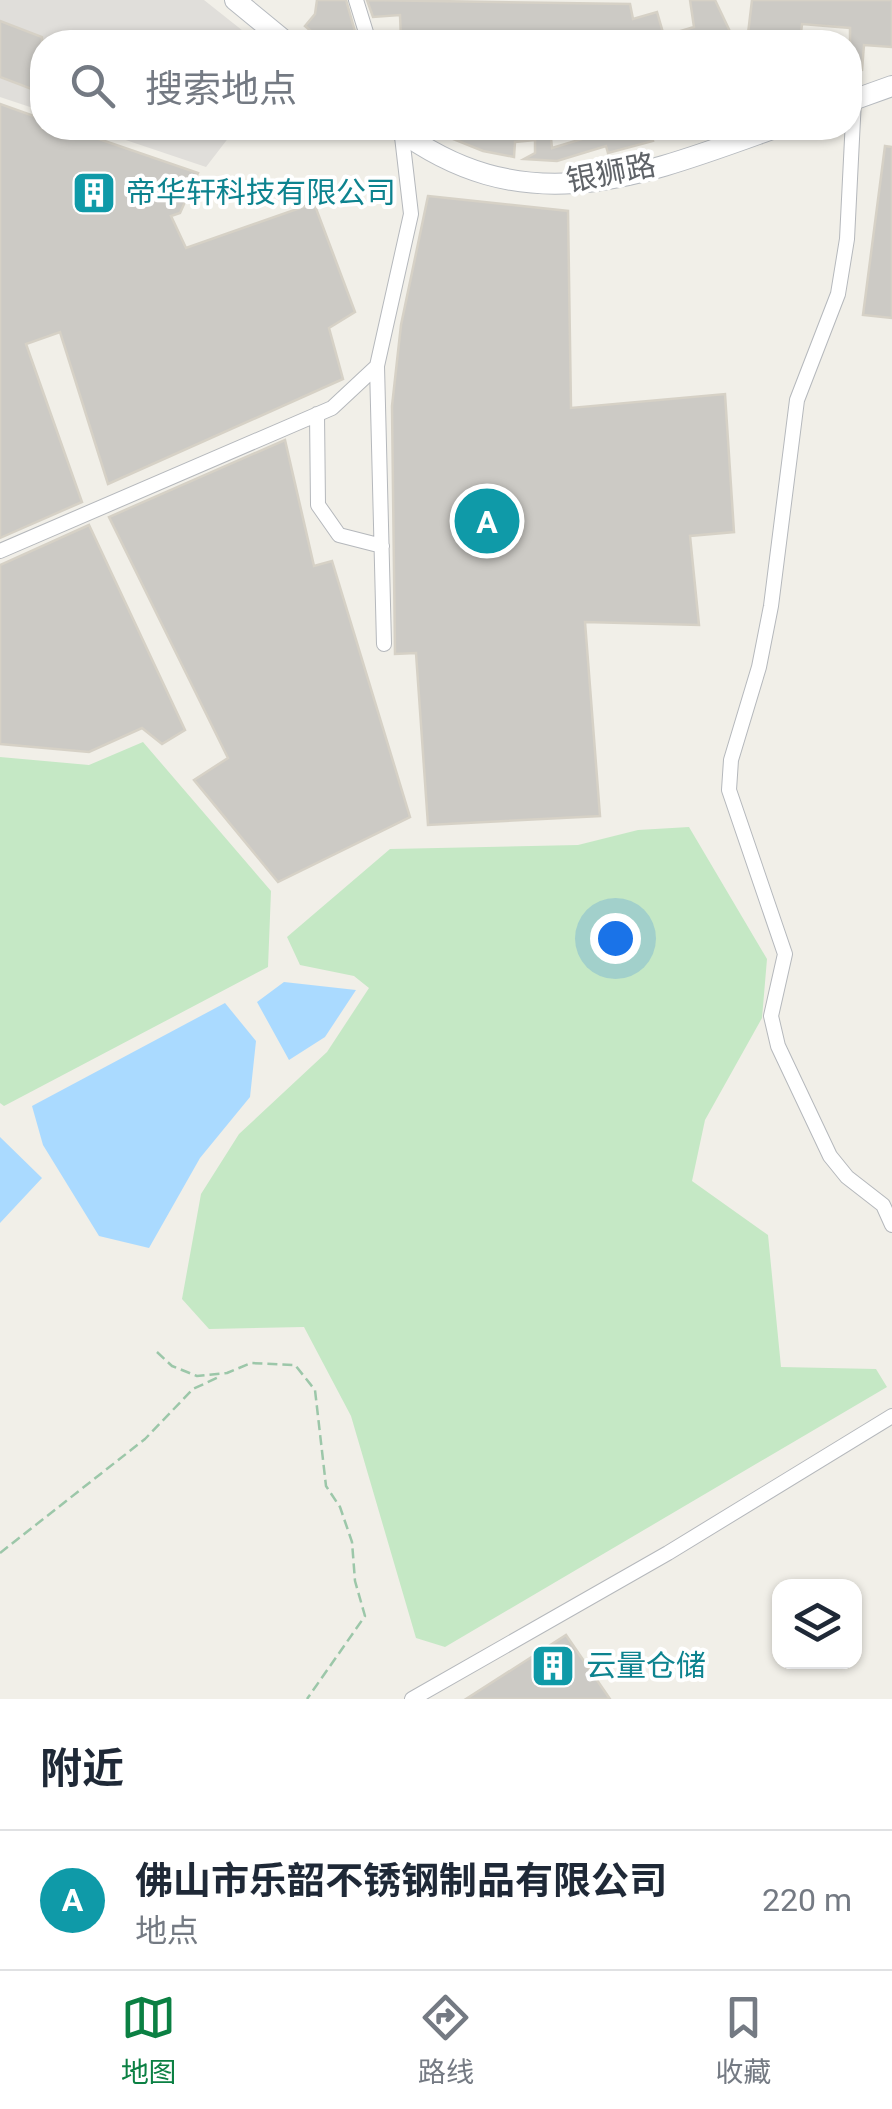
<!DOCTYPE html>
<html lang="zh">
<head>
<meta charset="utf-8">
<style>
	body { margin:0; font-family:Roboto,"Noto Sans SC",sans-serif; background:#f6f6f7; color:#1f2937 }
	.controls { position:absolute; right:30px; bottom:30px; display:grid; overflow:hidden; border-radius:20px; box-shadow:0 2px 8px #0004 }
	.controls button { width:90px; height:90px; display:grid; place-items:center; padding:0; border:0; border-bottom:2px solid #e0e1e3; background:#fff; color:#1f2937; font:50px sans-serif }
	.you { position:absolute; left:615px; top:938px; width:35px; height:35px; margin:-25px; border:8px solid #fff; border-radius:50%; background:#1a73e8; box-shadow:0 0 0 15px #1a73e833 }
	.badge { display:grid; place-items:center; width:65px; height:65px; border-radius:50%; background:#0b8043; color:#fff; font-size:32px; font-weight:700 }
	.pin { position:absolute; translate:-50% -50%; border:5px solid #fff; box-shadow:0 2px 10px #0006 }
	.list { margin:0; padding:0; list-style:none }
	h2 { display:flex; justify-content:space-between; align-items:center; height:130px; margin:0; padding:0 40px; font-size:42px }
	h2 small { font-size:32px; font-weight:400; color:#747a83 }
	.list li { display:grid; grid-template-columns:65px 1fr auto; gap:30px; align-items:center; box-sizing:border-box; height:140px; padding:0 40px; border-top:2px solid #e0e1e3 }
	.list b { display:block; font-size:38px; white-space:nowrap }
	.list p { margin:0; font-size:32px; white-space:nowrap; color:#747a83 }
	.list em { font-size:32px; font-style:normal; color:#747a83 }
	.icon { flex:none; width:55px; height:55px; fill:none; stroke:currentColor; stroke-width:2; stroke-linecap:round; stroke-linejoin:round }
	.map { position:relative; flex:none; width:892px; height:1699px; overflow:hidden }
	.search { position:absolute; background:#fff; box-shadow:0 2px 8px #0004; left:30px; right:30px; top:30px; height:110px; display:flex; align-items:center; gap:25px; box-sizing:border-box; padding:0 35px; border-radius:40px; color:#747a83; font-size:38px }
	.sheet { height:270px; background:#fff }
	nav { display:flex; justify-content:space-around; align-items:center; box-sizing:border-box; height:140px; border-top:2px solid #e0e1e3; background:#fff; font-size:28px; color:#747a83 }
	nav a { display:grid; justify-items:center; gap:5px }
	nav .on { color:#0b8043 }
	.map>svg:first-child { display:block }
</style>
</head>
<body>
<div class="map">
<svg width="892" height="1699" viewBox="0 0 892 1699">
	<rect width="100%" height="100%" fill="#f1efe8"/>
	<!-- industrial -->
	<path fill="#e0deda" d="M0 0H204L257 42H42V111L0 97Z
		M90 128H236L206 167Z"/>
	<!-- green -->
	<path fill="#c5e8c5" d="M143 742 271 891 268 967 4 1106 0 1103V757L89 765Z
		M689 827 767 959 762 1018 705 1120 692 1181 768 1235 781 1367 876 1369 887 1387 445 1647 416 1638 351 1416 304 1327 209 1329 182 1299 201 1194 239 1134 327 1052 369 988 354 976 300 965 287 937 390 849 578 845 638 830Z"/>
	<!-- water -->
	<path fill="#aadaff" d="M284 982 356 990 325 1037 289 1060 257 1002Z
		M225 1003 256 1041 250 1097 200 1158 149 1248 99 1236 43 1145 32 1106Z
		M0 1137 42 1178 0 1223Z"/>
	<!-- building -->
	<path fill="#cccac5" stroke="#d6d1c6" stroke-width="2.5" d="M317 0H346L358 42H324L305 26 315 14Z
		M367 0 630 4 633 19 657 12 664 36 694 27 690 0H715L735 42H516V36L401 39 400 15 373 17Z
		M752 0H892V47L864 45 862 70 850 73V28L802 24 800 42H747Z
		M0 21 42 37V93L0 77Z
		M0 104 42 119V128H67L198 173 180 213 171 216 186 248 314 203 355 312 329 328 343 379 108 484 60 332 26 344 82 502 0 538Z
		M426 128H550L552 148 602 133 601 128H649L653 141 608 153 606 146 557 161 524 159 535 153V140L515 142 514 157 483 151Z
		M885 146 892 147V318L863 315Z
		M428 196 568 211 571 408 725 394 734 532 690 536 699 625 585 622 600 816 428 825 416 653 395 654 392 406 401 325Z
		M285 440 314 566 332 561 410 817 278 882 194 780 228 758 109 517Z
		M89 525 185 730 162 744 142 728 89 752 0 744V565Z
		M566 1635 610 1699H466Z"/>
	<g fill="none" stroke-linecap="round" stroke-linejoin="round">
		<defs>
			<path id="minor" d="M356 0 369 42
				M854 99 847 239 838 294 797 400 771 606 759 667 731 760 729 790 785 954 771 1016 778 1046 830 1156 847 1177 883 1205 892 1225
				M377 366 384 644
				M317 414 318 505 339 535 382 546
				M0 551 332 408 377 366 411 214 401 128
				M412 1699 668 1553 892 1416"/>
			<path id="secondary" d="M235 0 286 42
				M850 101 892 86
				M396 128C525 224 638 177 775 128"/>
		</defs>
		<!-- minor casing -->
		<use href="#minor" stroke="#b5b8bc" stroke-width="16"/>
		<!-- secondary casing -->
		<use href="#secondary" stroke="#b6babf" stroke-width="22"/>
		<!-- path -->
		<path stroke="#9cc7a9" stroke-width="2.5" stroke-dasharray="10 5" stroke-linecap="butt" d="M157 1352 172 1366 197 1376 227 1373 251 1363 295 1365 315 1390 326 1486 340 1507 352 1542 355 1581 365 1616 307 1699
			M0 1553 145 1439 193 1389 221 1376"/>
		<!-- minor -->
		<use href="#minor" stroke="#fff" stroke-width="14"/>
		<!-- secondary -->
		<use href="#secondary" stroke="#fff" stroke-width="20"/>
	</g>
	<!-- icons -->
	<defs>
		<symbol id="building-square" viewBox="-11 -11 22 22"><rect x="-9" y="-9" width="18" height="18" rx="4" fill="#0f9aa8" stroke="#fff"/><path d="M-4-6H4V6H1V3H-1V6H-4ZM-2.5-4.3h1.7v1.8h-1.7ZM.8-4.3h1.7v1.8H.8ZM-2.5-1h1.7V.8h-1.7ZM.8-1h1.7V.8H.8Z" fill="#fff"/></symbol>
	</defs>
	<g fill-rule="evenodd">
		<use href="#building-square" x="69" y="168" width="50" height="50"/>
		<use href="#building-square" x="528" y="1641" width="50" height="50"/>
	</g>
	<g text-anchor="middle" stroke-width="8" stroke-linejoin="round" paint-order="stroke">
		<!-- street labels -->
		<g font-size="30" fill="#5f6368" stroke="#fff">
			<text transform="translate(611 173) rotate(-11)" y="10">银狮路</text>
		</g>
		<!-- culture labels -->
		<g font-size="30" fill="#0d838f" stroke="#fff" text-anchor="start">
			<text x="126" y="203">帝华轩科技有限公司</text>
			<text x="586" y="1676">云量仓储</text>
		</g>
	</g>
</svg>
<div class="controls">
<button><svg class="icon" aria-label="layers" viewBox="0 0 24 24"><path d="M12 4l9 5-9 5-9-5zM3 14l9 5 9-5"/></svg></button>
</div>
<div class="you"></div>
<div class="pin badge" style="left:487px;top:521px;background:#0f9aa8">A</div>
<div class="search"><svg class="icon" aria-label="search" viewBox="0 0 24 24"><circle cx="10" cy="10" r="6"/><path d="M15 15l6 6"/></svg>搜索地点</div>
</div>
<section class="sheet">
<h2>附近<small></small></h2>
<ul class="list">
<li><span class="badge" style="background:#0f9aa8">A</span><div><b>佛山市乐韶不锈钢制品有限公司</b><p>地点</p></div><em>220 m</em></li>
</ul>
</section>
<nav>
<a class="on"><svg class="icon" aria-label="map" viewBox="0 0 24 24"><path d="M3 6l6-2 6 2 6-2v14l-6 2-6-2-6 2zM9 4v14M15 6v14"/></svg>地图</a>
<a><svg class="icon" aria-label="directions" viewBox="0 0 24 24"><path d="M12 3l9 9-9 9-9-9zM9 14v-3h6M13 9l2 2-2 2"/></svg>路线</a>
<a><svg class="icon" aria-label="saved" viewBox="0 0 24 24"><path d="M7 4h10v16l-5-4-5 4z"/></svg>收藏</a>
</nav>
</body>
</html>
